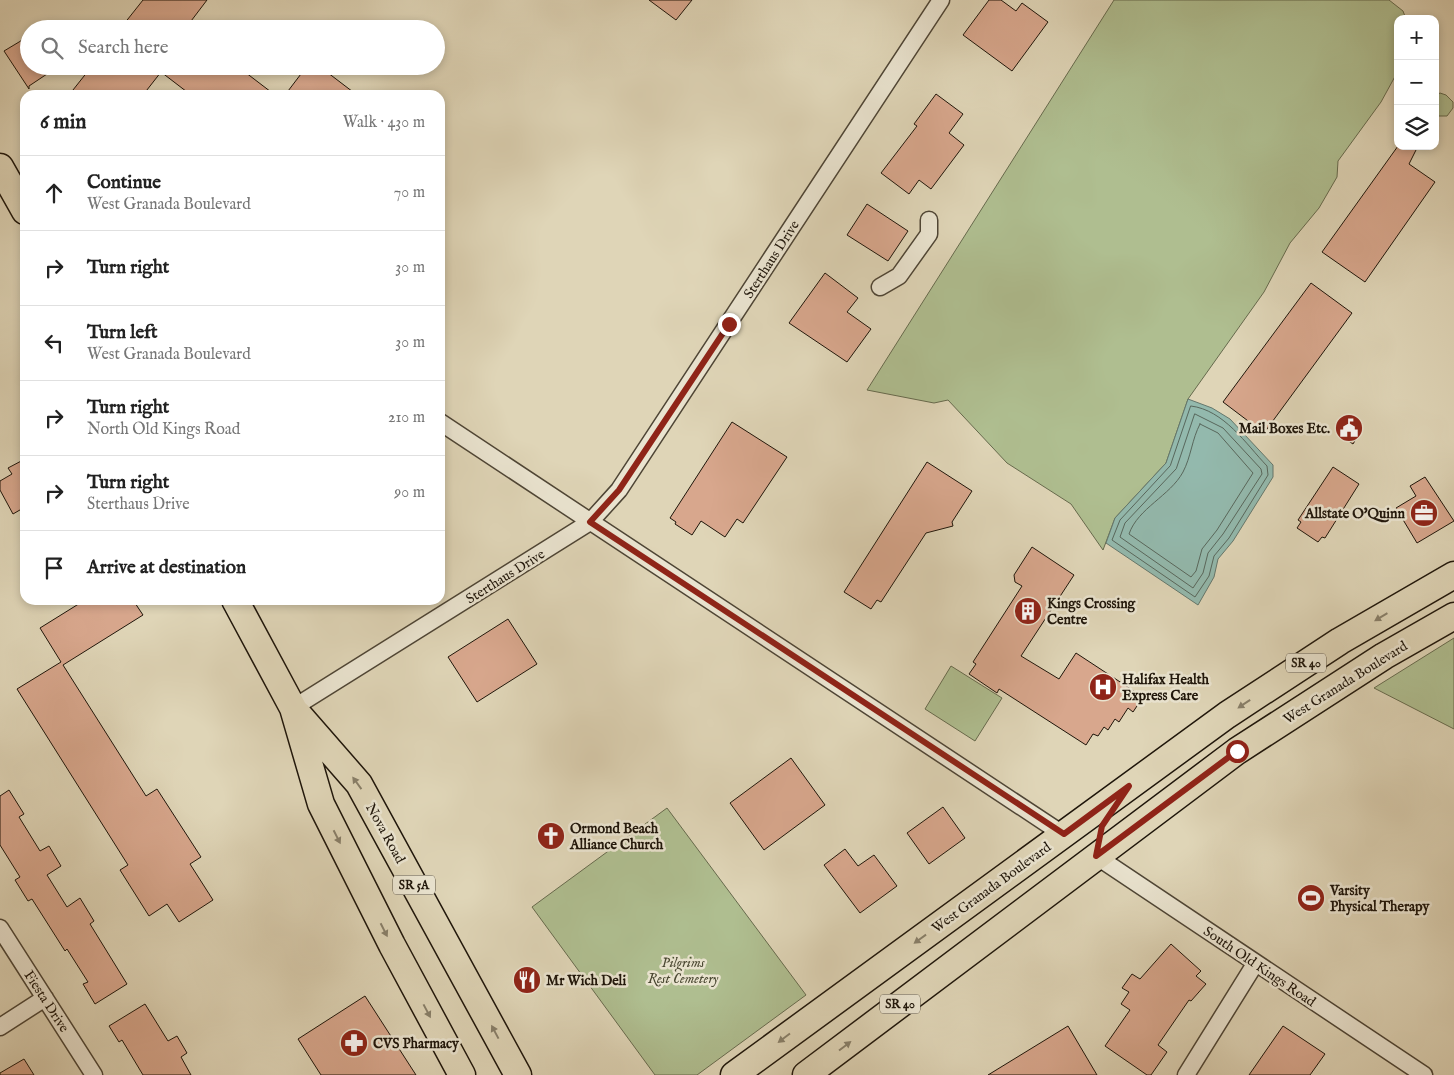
<!DOCTYPE html>
<html lang="en">
<head>
<meta charset="utf-8">
<style>
	body { margin:0; font-family:"IM FELL English",serif; background:#f6f6f6; color:#222 }
	.controls { position:absolute; right:15px; top:15px; display:grid; overflow:hidden; border-radius:10px; box-shadow:0 2px 8px #0003 }
	.controls button { width:45px; height:45px; display:grid; place-items:center; padding:0; border:0; border-bottom:1px solid #e0e0e0; background:#fff; color:#222; font:25px sans-serif }
	.stop { position:absolute; width:15px; height:15px; margin:-11px; border:4px solid #8f2418; border-radius:50%; background:#fff }
	.stop.end { background:#8f2418; border-color:#fff; box-shadow:0 1px 5px #0008 }
	.list { margin:0; padding:0; list-style:none }
	h2 { display:flex; justify-content:space-between; align-items:center; height:65px; margin:0; padding:0 20px; font-size:21px }
	h2 small { font-size:16px; font-weight:400; color:#767676 }
	.list li { display:grid; grid-template-columns:32px 1fr auto; gap:15px; align-items:center; box-sizing:border-box; height:75px; padding:0 20px; border-top:1px solid #e0e0e0 }
	.list b { display:block; font-size:19px; white-space:nowrap }
	.list p { margin:0; font-size:16px; white-space:nowrap; color:#767676 }
	.list em { font-size:16px; font-style:normal; color:#767676 }
	.icon { flex:none; width:28px; height:28px; fill:none; stroke:currentColor; stroke-width:2; stroke-linecap:round; stroke-linejoin:round }
	.map { position:relative; flex:none; width:1454px; height:1075px; overflow:hidden }
	.search { position:absolute; background:#fff; box-shadow:0 2px 8px #0003; left:20px; top:20px; width:425px; height:55px; display:flex; align-items:center; gap:12px; box-sizing:border-box; padding:0 18px; border-radius:28px; color:#767676; font-size:19px }
	.panel { position:absolute; background:#fff; box-shadow:0 2px 8px #0003; left:20px; top:90px; width:425px; height:515px; border-radius:15px }
	.map>svg:first-child { display:block }
</style>
</head>
<body>
<div class="map">
<svg width="1454" height="1075" viewBox="0 0 1454 1075">
	<rect width="100%" height="100%" fill="#dfd5b7"/>
	<filter id="stains"><feTurbulence type="fractalNoise" baseFrequency=".004" numOctaves="4"/><feColorMatrix values="0 0 0 0 .2 0 0 0 0 .09 0 0 0 0 .02 0 0 0 .5 -.17"/></filter>
	<radialGradient id="worn" r=".72"><stop offset=".6" stop-color="#630" stop-opacity="0"/><stop offset="1" stop-color="#630" stop-opacity=".3"/></radialGradient>
	<!-- green -->
	<path fill="#afbe90" stroke="#666a4d" d="M1114 0H1389L1403 11 1406 19H1398V71L1381 102 1338 161 1337 177 1319 208 1290 243 1264 292 1188 399 1166 463 1115 518 1103 550 1071 504 1007 463 948 400 934 403 867 390Z
		M1440 93 1446 95 1453 102V108L1447 116H1435V96Z
		M1454 638V729L1374 688Z
		M951 666 1002 698 975 741 925 709Z
		M667 808 806 995 697 1075H655L532 907Z"/>
	<!-- water -->
	<path fill="#93b9ad" stroke="#64776c" d="M1188 399 1212 408 1230 419 1273 465V477L1233 541 1218 559 1214 577 1198 605 1106 543 1115 518 1166 463Z"/>
	<g fill="none" stroke-linecap="round" stroke-linejoin="round">
		<!-- shore -->
		<path stroke="#58675c" stroke-width="1" d="M1191 406C1224 410 1246 444 1267 466L1268 475 1229 538 1214 556 1209 576 1195 597 1112 540 1120 520 1170 466Z
			M1195 414 1223 428 1261 469 1262 474 1223 534 1208 553 1203 573 1193 588 1120 537 1125 523 1176 469Z
			M1200 424 1218 433 1253 473 1217 530 1202 549 1196 571 1191 577 1129 534C1138 508 1170 496 1183 472 1191 457 1192 439 1200 424Z"/>
	</g>
	<!-- building -->
	<path fill="#d8a78d" stroke="#1e150a" d="M143 0H207L185 29H120Z
		M649 0H692L676 20Z
		M989 0H1001L1016 11 1022 3 1048 22 1012 71 963 35Z
		M29 36V66H59L29 86V89L4 51Z
		M92 66H237L275 95H191L161 72 143 95H69Z
		M307 66H319L357 95H285Z
		M936 94 963 114 949 133 964 145 931 189 919 180 909 194 881 173 917 126 914 124Z
		M1398 146H1418L1409 164 1435 182 1365 282 1322 252Z
		M867 204 908 231 888 261 847 235Z
		M825 273 858 298 847 312 871 329 847 362 789 323Z
		M1311 283 1352 313 1264 433 1223 402Z
		M1348 419 1362 429 1353 444 1338 434Z
		M732 422 787 457 743 523 737 519 725 537 701 521 692 535 675 524 676 522 670 518Z
		M25 459V507L13 514 0 490V481L12 474 8 468Z
		M927 462 972 491 952 522 953 526 926 533 881 602 877 600 871 609 844 592Z
		M1333 467 1359 484 1325 538 1322 537 1318 542 1297 528 1301 522 1298 520Z
		M1425 477 1454 521 1417 543 1396 508 1416 496 1410 486Z
		M1032 547 1074 575 1021 656 1059 679 1076 653 1143 697 1133 712 1128 708 1119 722 1115 719 1108 730 1104 727 1098 736 1093 734 1086 745 999 689 997 693 969 674 976 664 973 662 1022 586 1015 582 1014 575Z
		M85 600H133L143 615 63 665 146 796 157 789 201 857 190 864 213 900 179 922 167 904 149 916 120 870 128 865 17 689 61 662 40 628Z
		M508 619 537 664 477 702 448 657Z
		M791 758 825 805 764 850 730 803Z
		M9 790 24 814 19 817 40 851 49 846 61 866 47 875 67 907 80 898 94 921 90 924 127 984 95 1004 83 984 88 982 67 949 65 951 32 899 28 901 15 880 20 877 0 845V796Z
		M943 807 965 838 929 864 907 833Z
		M845 849 858 866 874 855 897 886 860 913 824 865Z
		M1171 944 1201 971 1196 976 1206 984 1191 1001 1189 1000 1158 1045 1167 1052 1151 1075H1147L1105 1046 1130 1010 1121 1004 1129 992 1122 988 1132 974 1140 979Z
		M365 996 416 1075H321L298 1039Z
		M145 1004 168 1041 177 1036 187 1053 181 1057 191 1075H143L122 1040 119 1042 109 1026Z
		M1068 1026 1097 1075H988Z
		M1283 1026 1325 1054 1310 1075H1249Z
		M24 1059 34 1075H0V1073Z"/>
	<g fill="none" stroke-linecap="round" stroke-linejoin="round">
		<defs>
			<path id="minor" d="M880 287 899 276 929 234V220
				M440 422 1064 835
				M293 708 590 522 619 490 941 0
				M1096 856 1424 1075
				M0 928 94 1075
				M0 1027 45 998
				M1186 1075 1255 964"/>
			<path id="primary" d="M0 167 25 211
				M235 600 293 708 321 804 392 945 462 1075
				M298 714 359 784 518 1075
				M734 1075 1227 715 1340 641 1454 575
				M806 1075 1237 751 1384 656 1454 616"/>
		</defs>
		<!-- minor casing -->
		<use href="#minor" stroke="#4e4535" stroke-width="19"/>
		<!-- primary casing -->
		<use href="#primary" stroke="#1e150a" stroke-width="29"/>
		<!-- minor -->
		<use href="#minor" stroke="#eae4d0" stroke-width="16"/>
		<!-- primary -->
		<use href="#primary" stroke="#dfd5b7" stroke-width="26"/>
	</g>
	<!-- one-way arrows -->
	<defs><path id="oneway-solid" d="M-6-.8H1V-3.2L6.5 0L1 3.2V.8H-6Z" transform="scale(1.25)"/></defs>
	<g fill="#887f69">
		<use href="#oneway-solid" transform="translate(1381 617) rotate(149)"/>
		<use href="#oneway-solid" transform="translate(1244 704) rotate(146)"/>
		<use href="#oneway-solid" transform="translate(357 783) rotate(-126)"/>
		<use href="#oneway-solid" transform="translate(337 837) rotate(63)"/>
		<use href="#oneway-solid" transform="translate(384 930) rotate(63)"/>
		<use href="#oneway-solid" transform="translate(920 939) rotate(144)"/>
		<use href="#oneway-solid" transform="translate(427 1011) rotate(62)"/>
		<use href="#oneway-solid" transform="translate(495 1032) rotate(-118)"/>
		<use href="#oneway-solid" transform="translate(784 1038) rotate(143)"/>
		<use href="#oneway-solid" transform="translate(845 1046) rotate(-37)"/>
	</g>
	<g fill="none" stroke-linecap="round" stroke-linejoin="round">
		<!-- route -->
		<path stroke="#8f2418" stroke-width="6" d="M729 324 619 490 590 522 1064 834 1129 786 1102 826 1096 856 1237 751"/>
	</g>
	<!-- icons -->
	<defs>
		<symbol id="civic-disc" viewBox="-11 -11 22 22"><circle r="9.5" fill="#8f2418" stroke="#eae4d0"/><path d="M-.6-6.5H3V-4.5H.6V-3L4-1V1h2V6H-6V1h2V-1L-.6-3ZM-1.2 2.5V6h2.4V2.5Z" fill="#fff"/></symbol>
		<symbol id="office-disc" viewBox="-11 -11 22 22"><circle r="9.5" fill="#8f2418" stroke="#eae4d0"/><path d="M-6-3h4V-5.5h4V-3h4V5H-6ZM-1-4.5V-3h2v-1.5ZM-6 0V1H6V0Z" fill="#fff"/></symbol>
		<symbol id="building-disc" viewBox="-11 -11 22 22"><circle r="9.5" fill="#8f2418" stroke="#eae4d0"/><path d="M-4-6H4V6H1V3H-1V6H-4ZM-2.5-4.3h1.7v1.8h-1.7ZM.8-4.3h1.7v1.8H.8ZM-2.5-1h1.7V.8h-1.7ZM.8-1h1.7V.8H.8Z" fill="#fff"/></symbol>
		<symbol id="hospital-disc" viewBox="-11 -11 22 22"><circle r="9.5" fill="#8f2418" stroke="#eae4d0"/><path d="M-5-5h3v3.5h4V-5h3V5h-3V1.5h-4V5h-3Z" fill="#fff"/></symbol>
		<symbol id="church-disc" viewBox="-11 -11 22 22"><circle r="9.5" fill="#8f2418" stroke="#eae4d0"/><path d="M-1.2-6h2.4v3.5h3.3v2.4h-3.3V6h-2.4V-.1h-3.3v-2.4h3.3Z" fill="#fff"/></symbol>
		<symbol id="stadium-disc" viewBox="-11 -11 22 22"><circle r="9.5" fill="#8f2418" stroke="#eae4d0"/><path d="M0-5a6.5 5 0 1 0 0 10a6.5 5 0 1 0 0-10ZM-3.5-1.8h7v3.6h-7Z" fill="#fff"/></symbol>
		<symbol id="restaurant-disc" viewBox="-11 -11 22 22"><circle r="9.5" fill="#8f2418" stroke="#eae4d0"/><path d="M-5-6h1v4h1v-4h1v4h1v-4h1v5L-1.5 .5V6h-2V.5L-5-1ZM5-6V6H3V1.5H1.5Q1.5-4 5-6Z" fill="#fff"/></symbol>
		<symbol id="pharmacy-disc" viewBox="-11 -11 22 22"><circle r="9.5" fill="#8f2418" stroke="#eae4d0"/><path d="M-2-6h4v4h4v4h-4v4h-4v-4h-4v-4h4Z" fill="#fff"/></symbol>
	</defs>
	<g fill-rule="evenodd">
		<use href="#civic-disc" x="1333" y="412" width="32" height="32"/>
		<use href="#office-disc" x="1408" y="497" width="32" height="32"/>
		<use href="#building-disc" x="1012" y="595" width="32" height="32"/>
		<use href="#hospital-disc" x="1087" y="671" width="32" height="32"/>
		<use href="#church-disc" x="535" y="820" width="32" height="32"/>
		<use href="#stadium-disc" x="1295" y="882" width="32" height="32"/>
		<use href="#restaurant-disc" x="511" y="964" width="32" height="32"/>
		<use href="#pharmacy-disc" x="338" y="1027" width="32" height="32"/>
	</g>
	<g text-anchor="middle" stroke-width="5" stroke-linejoin="round" paint-order="stroke">
		<!-- shield labels -->
		<g fill="#eae4d0" stroke="#5b5345" stroke-width="1">
			<rect x="1286" y="653.5" width="40" height="19" rx="4"/>
			<rect x="393" y="875.5" width="42" height="19" rx="4"/>
			<rect x="880" y="994.5" width="40" height="19" rx="4"/>
		</g>
		<g font-size="12" font-weight="bold" fill="#1e150a">
			<text x="1306" y="667">SR 40</text>
			<text x="414" y="889">SR 5A</text>
			<text x="900" y="1008">SR 40</text>
		</g>
		<!-- street labels -->
		<g font-size="14" fill="#1e150a" stroke="#eae4d0">
			<text transform="translate(771 259) rotate(-57)" y="5">Sterthaus Drive</text>
			<text transform="translate(505 576) rotate(-32)" y="5">Sterthaus Drive</text>
			<text transform="translate(1345 682) rotate(-32)" y="5">West Granada Boulevard</text>
			<text transform="translate(386 833) rotate(61)" y="5">Nova Road</text>
			<text transform="translate(991 887) rotate(-36)" y="5">West Granada Boulevard</text>
			<text transform="translate(1260 966) rotate(34)" y="5">South Old Kings Road</text>
			<text transform="translate(47 1001) rotate(57)" y="5">Fiesta Drive</text>
		</g>
		<!-- poi labels -->
		<g font-size="14" font-weight="bold" fill="#1e150a" stroke="#eae4d0" text-anchor="start">
			<text x="1330" y="433" text-anchor="end">Mail Boxes Etc.</text>
			<text x="1405" y="518" text-anchor="end">Allstate O'Quinn</text>
			<text x="1047" y="608">Kings Crossing<tspan x="1047" dy="16">Centre</tspan></text>
			<text x="1122" y="684">Halifax Health<tspan x="1122" dy="16">Express Care</tspan></text>
			<text x="570" y="833">Ormond Beach<tspan x="570" dy="16">Alliance Church</tspan></text>
			<text x="1330" y="895">Varsity<tspan x="1330" dy="16">Physical Therapy</tspan></text>
			<text x="546" y="985">Mr Wich Deli</text>
			<text x="373" y="1048">CVS Pharmacy</text>
		</g>
		<!-- park labels -->
		<g font-size="14" font-style="italic" fill="#4a4832" stroke="#eae4d0">
			<text x="683" y="967">Pilgrims<tspan x="683" dy="16">Rest Cemetery</tspan></text>
		</g>
	</g>
	<rect width="100%" height="100%" filter="url(#stains)"/>
	<rect width="100%" height="100%" fill="url(#worn)"/>
</svg>
<div class="controls">
<button>+</button>
<button>−</button>
<button><svg class="icon" aria-label="layers" viewBox="0 0 24 24"><path d="M12 4l9 5-9 5-9-5zM3 14l9 5 9-5"/></svg></button>
</div>
<div class="stop" style="left:1237px;top:751px"></div>
<div class="stop end" style="left:729px;top:324px"></div>
<div class="search"><svg class="icon" aria-label="search" viewBox="0 0 24 24"><circle cx="10" cy="10" r="6"/><path d="M15 15l6 6"/></svg>Search here</div>
<section class="panel">
<h2>6 min<small>Walk · 430 m</small></h2>
<ul class="list">
<li><svg class="icon" aria-label="ahead" viewBox="0 0 24 24"><path d="M12 20V5M6 11l6-6 6 6"/></svg><div><b>Continue</b><p>West Granada Boulevard</p></div><em>70 m</em></li>
<li><svg class="icon" aria-label="right" viewBox="0 0 24 24"><path d="M7 20v-9h11M14 6l5 5-5 5"/></svg><div><b>Turn right</b></div><em>30 m</em></li>
<li><svg class="icon" aria-label="left" viewBox="0 0 24 24"><path d="M17 20v-9H6M10 6l-5 5 5 5"/></svg><div><b>Turn left</b><p>West Granada Boulevard</p></div><em>30 m</em></li>
<li><svg class="icon" aria-label="right" viewBox="0 0 24 24"><path d="M7 20v-9h11M14 6l5 5-5 5"/></svg><div><b>Turn right</b><p>North Old Kings Road</p></div><em>210 m</em></li>
<li><svg class="icon" aria-label="right" viewBox="0 0 24 24"><path d="M7 20v-9h11M14 6l5 5-5 5"/></svg><div><b>Turn right</b><p>Sterthaus Drive</p></div><em>90 m</em></li>
<li><svg class="icon" aria-label="arrive" viewBox="0 0 24 24"><path d="M6 21V4h12l-3 4 3 4H6"/></svg><div><b>Arrive at destination</b></div></li>
</ul>
</section>
</div>
</body>
</html>
